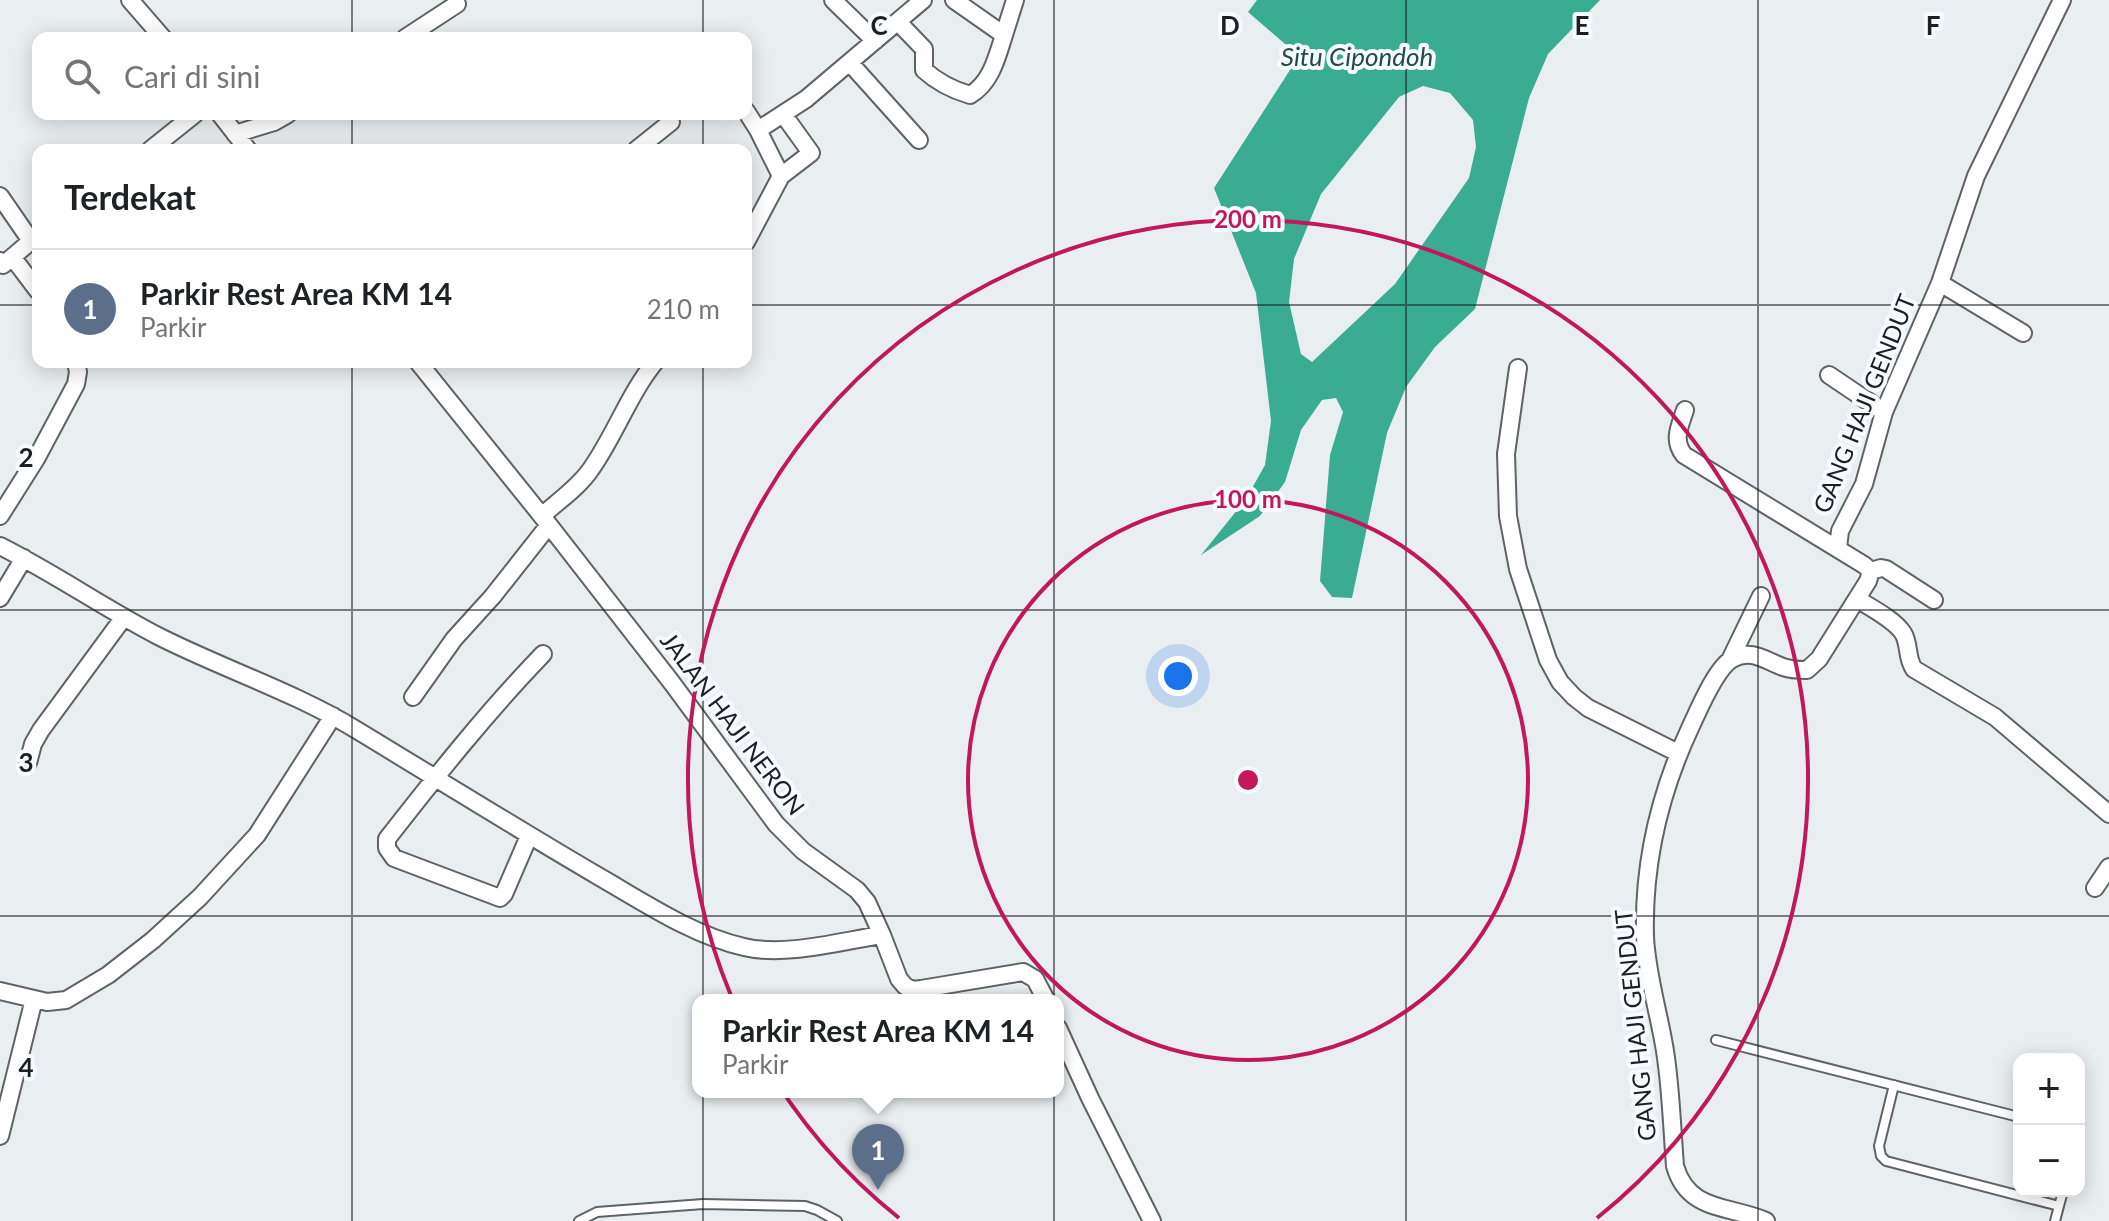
<!DOCTYPE html>
<html lang="id">
<head>
<meta charset="utf-8">
<style>
	body { margin:0; font-family:Lato,sans-serif; background:#f6f6f6; color:#202124 }
	.controls { position:absolute; right:24px; bottom:24px; display:grid; overflow:hidden; border-radius:16px; box-shadow:0 4px 20px #0003 }
	.controls button { width:72px; height:72px; display:grid; place-items:center; padding:0; border:0; border-bottom:2px solid #e0e0e0; background:#fff; color:#202124; font:40px sans-serif }
	.you { position:absolute; left:1178px; top:676px; width:28px; height:28px; margin:-20px; border:6px solid #fff; border-radius:50%; background:#1a73e8; box-shadow:0 0 0 12px #1a73e833 }
	.badge { display:grid; place-items:center; width:52px; height:52px; border-radius:50%; background:#db2777; color:#fff; font-size:26px; font-weight:700 }
	.pin { position:absolute; translate:-50% -66px; filter:drop-shadow(0 2px 4px #0008) }
	.pin::after { content:''; position:absolute; top:42px; width:28px; height:24px; background:inherit; clip-path:polygon(0 0,100% 0,50% 100%) }
	.popup { position:absolute; left:692px; top:994px; width:372px; height:104px; box-sizing:border-box; display:grid; place-content:center; border-radius:16px; background:#fff; filter:drop-shadow(0 2px 6px #0005); font-size:26px; white-space:nowrap; color:#757577 }
	.popup b { font-size:30px; color:#202124 }
	.popup::after { content:''; position:absolute; left:50%; top:100%; margin-left:-16px; border:16px solid transparent; border-top-color:#fff }
	.list { margin:0; padding:0; list-style:none }
	h2 { display:flex; justify-content:space-between; align-items:center; height:104px; margin:0; padding:0 32px; font-size:34px }
	h2 small { font-size:26px; font-weight:400; color:#757577 }
	.list li { display:grid; grid-template-columns:52px 1fr auto; gap:24px; align-items:center; box-sizing:border-box; height:120px; padding:0 32px; border-top:2px solid #e0e0e0 }
	.list b { display:block; font-size:30px; white-space:nowrap }
	.list p { margin:0; font-size:26px; white-space:nowrap; color:#757577 }
	.list em { font-size:26px; font-style:normal; color:#757577 }
	.icon { flex:none; width:44px; height:44px; fill:none; stroke:currentColor; stroke-width:2; stroke-linecap:round; stroke-linejoin:round }
	.map { position:relative; flex:none; width:2109px; height:1221px; overflow:hidden }
	.search { position:absolute; background:#fff; box-shadow:0 4px 20px #0003; left:32px; top:32px; width:720px; height:88px; display:flex; align-items:center; gap:20px; box-sizing:border-box; padding:0 28px; border-radius:16px; color:#757577; font-size:30px }
	.panel { position:absolute; background:#fff; box-shadow:0 4px 20px #0003; left:32px; top:144px; width:720px; height:224px; border-radius:16px }
	.map>svg:first-child { display:block }
</style>
</head>
<body>
<div class="map">
<svg width="2109" height="1221" viewBox="0 0 2109 1221">
	<rect width="100%" height="100%" fill="#e9eef1"/>
	<!-- water -->
	<path fill="#3aac92" fill-rule="evenodd" d="M1257 0H1600L1548 54 1529 98 1475 309 1435 347 1406 387 1387 433 1352 598 1332 597 1320 581 1330 455 1343 412 1336 398 1322 400 1301 430 1285 482 1260 516 1201 555 1246 499 1265 465 1271 421 1256 293 1214 188 1299 56 1248 12ZM1423 86 1450 93 1473 120 1476 147 1469 178 1395 284 1312 362 1301 354 1289 302 1294 259 1321 194 1399 97Z"/>
	<g fill="none" stroke-linecap="round" stroke-linejoin="round">
		<defs>
			<path id="service" d="M1716 1040 2019 1117
				M1894 1085 1879 1146 1881 1156 1886 1161 2059 1206
				M579 1221 597 1212 703 1204 805 1206 817 1210 837 1221
				M2055 1221 2063 1191"/>
			<path id="minor" d="M130 0 163 38
				M833 0 875 41
				M899 23 924 49V70C936 81 953 90 970 95 991 83 997 57 1004 35L954 0
				M1004 35 1015 0
				M405 38 457 4
				M850 63 919 140
				M746 111 758 130
				M220 114 248 150
				M235 134 274 122 288 114
				M150 150 195 114
				M636 150 671 122
				M781 176 811 153 783 114
				M0 196 31 241 3 265 0 261
				M746 242 781 176 758 130 806 99 923 0
				M13 258 38 291
				M1940 283 2023 333
				M418 362 549 525 672 683 776 824 803 851 857 890 867 902 882 935 899 979 905 986 912 990 921 989 1023 972 1035 979 1046 1000
				M1518 368 1506 454 1508 516 1518 569 1548 660 1560 682 1574 697 1588 708 1678 753
				M1829 375 1884 412
				M1685 410C1680 426 1672 440 1684 455L1864 565 1871 571
				M0 516 36 459 76 384 78 372 76 362
				M542 516C558 501 579 487 591 469 615 435 629 394 655 362
				M0 546C54 573 104 608 158 636 221 668 294 692 355 729 436 778 516 828 598 876 645 903 692 935 744 947 785 957 841 941 882 935
				M1838 548 1840 531 1864 484 1884 412 1940 283 1976 176 2062 0
				M1871 571 1881 568 1886 569 1934 600
				M0 598 24 558
				M1857 599C1870 607 1895 620 1903 633 1910 644 1906 658 1914 669L1995 717 2109 814
				M1730 660 1761 596
				M413 697 454 639 493 596 549 525
				M28 763 33 744 41 730 124 617
				M529 836 504 894 500 898 394 858 387 848V839C437 775 487 712 543 654
				M2095 888 2109 867
				M0 991 47 1002 66 1000 108 975 153 940 200 897 257 835 333 716
				M1058 1028 1090 1098 1152 1221
				M0 1136 34 999
				M1766 1221C1729 1205 1688 1212 1675 1166 1672 1128 1671 1089 1665 1051 1659 1013 1647 976 1645 937 1643 864 1660 792 1691 726 1699 709 1716 668 1732 659 1751 648 1766 661 1783 667 1791 670 1798 670 1807 670L1819 659 1868 581 1871 571"/>
		</defs>
		<!-- service casing -->
		<use href="#service" stroke="#5f6366" stroke-width="12"/>
		<!-- minor casing -->
		<use href="#minor" stroke="#5f6366" stroke-width="20"/>
		<!-- service -->
		<use href="#service" stroke="#fff" stroke-width="8"/>
		<!-- minor -->
		<use href="#minor" stroke="#fff" stroke-width="16"/>
	</g>
	<!-- grid -->
	<path fill="none" stroke="#1d1f20" stroke-width="2" stroke-opacity="0.55" d="M352 0V38M703 0V38M1054 0V1221M1406 0V1221M1758 0V1221M352 114V150M703 114V150M0 305H38M746 305H2109M352 362V1221M703 362V1221M0 610H2109M0 916H2109"/>
	<!-- distance rings -->
	<g fill="none" stroke="#c2185b" stroke-width="4">
		<circle cx="1248" cy="780" r="280"/>
		<path d="M899 1218A560 560 0 1 1 1597 1218"/>
	</g>
	<g text-anchor="middle" stroke-width="8" stroke-linejoin="round" paint-order="stroke">
		<!-- street labels -->
		<g font-size="24" fill="#1d1f20" stroke="#f7fbff">
			<text transform="translate(1865 404) rotate(-68)" y="8">GANG HAJI GENDUT</text>
			<text transform="translate(732 724) rotate(53)" y="8">JALAN HAJI NERON</text>
			<text transform="translate(1636 1025) rotate(-96)" y="8">GANG HAJI GENDUT</text>
		</g>
		<!-- water labels -->
		<g font-size="26" font-style="italic" fill="#1f4e43" stroke="#f7fbff">
			<text x="1357" y="66">Situ Cipondoh</text>
		</g>
	</g>
	<g font-size="26" text-anchor="middle" font-weight="bold" fill="#1d1f20" stroke="#f7fbff" stroke-width="8" stroke-linejoin="round" paint-order="stroke">
		<text x="879" y="35">C</text>
		<text x="1230" y="35">D</text>
		<text x="1582" y="35">E</text>
		<text x="1933" y="35">F</text>
		<text x="26" y="467">2</text>
		<text x="26" y="772">3</text>
		<text x="26" y="1077">4</text>
	</g>
	<circle cx="1248" cy="780" r="12" fill="#c2185b" stroke="#f7fbff" stroke-width="4"/>
	<g font-size="24" text-anchor="middle" font-weight="bold" fill="#c2185b" stroke="#f7fbff" stroke-width="8" stroke-linejoin="round" paint-order="stroke">
		<text x="1248" y="228">200 m</text>
		<text x="1248" y="508">100 m</text>
	</g>
</svg>
<div class="controls">
<button>+</button>
<button>−</button>
</div>
<div class="you"></div>
<div class="pin badge" style="left:878px;top:1190px;background:#5c6f8a">1</div>
<div class="popup"><b>Parkir Rest Area KM 14</b>Parkir</div>
<div class="search"><svg class="icon" aria-label="search" viewBox="0 0 24 24"><circle cx="10" cy="10" r="6"/><path d="M15 15l6 6"/></svg>Cari di sini</div>
<section class="panel">
<h2>Terdekat<small></small></h2>
<ul class="list">
<li><span class="badge" style="background:#5c6f8a">1</span><div><b>Parkir Rest Area KM 14</b><p>Parkir</p></div><em>210 m</em></li>
</ul>
</section>
</div>
</body>
</html>
